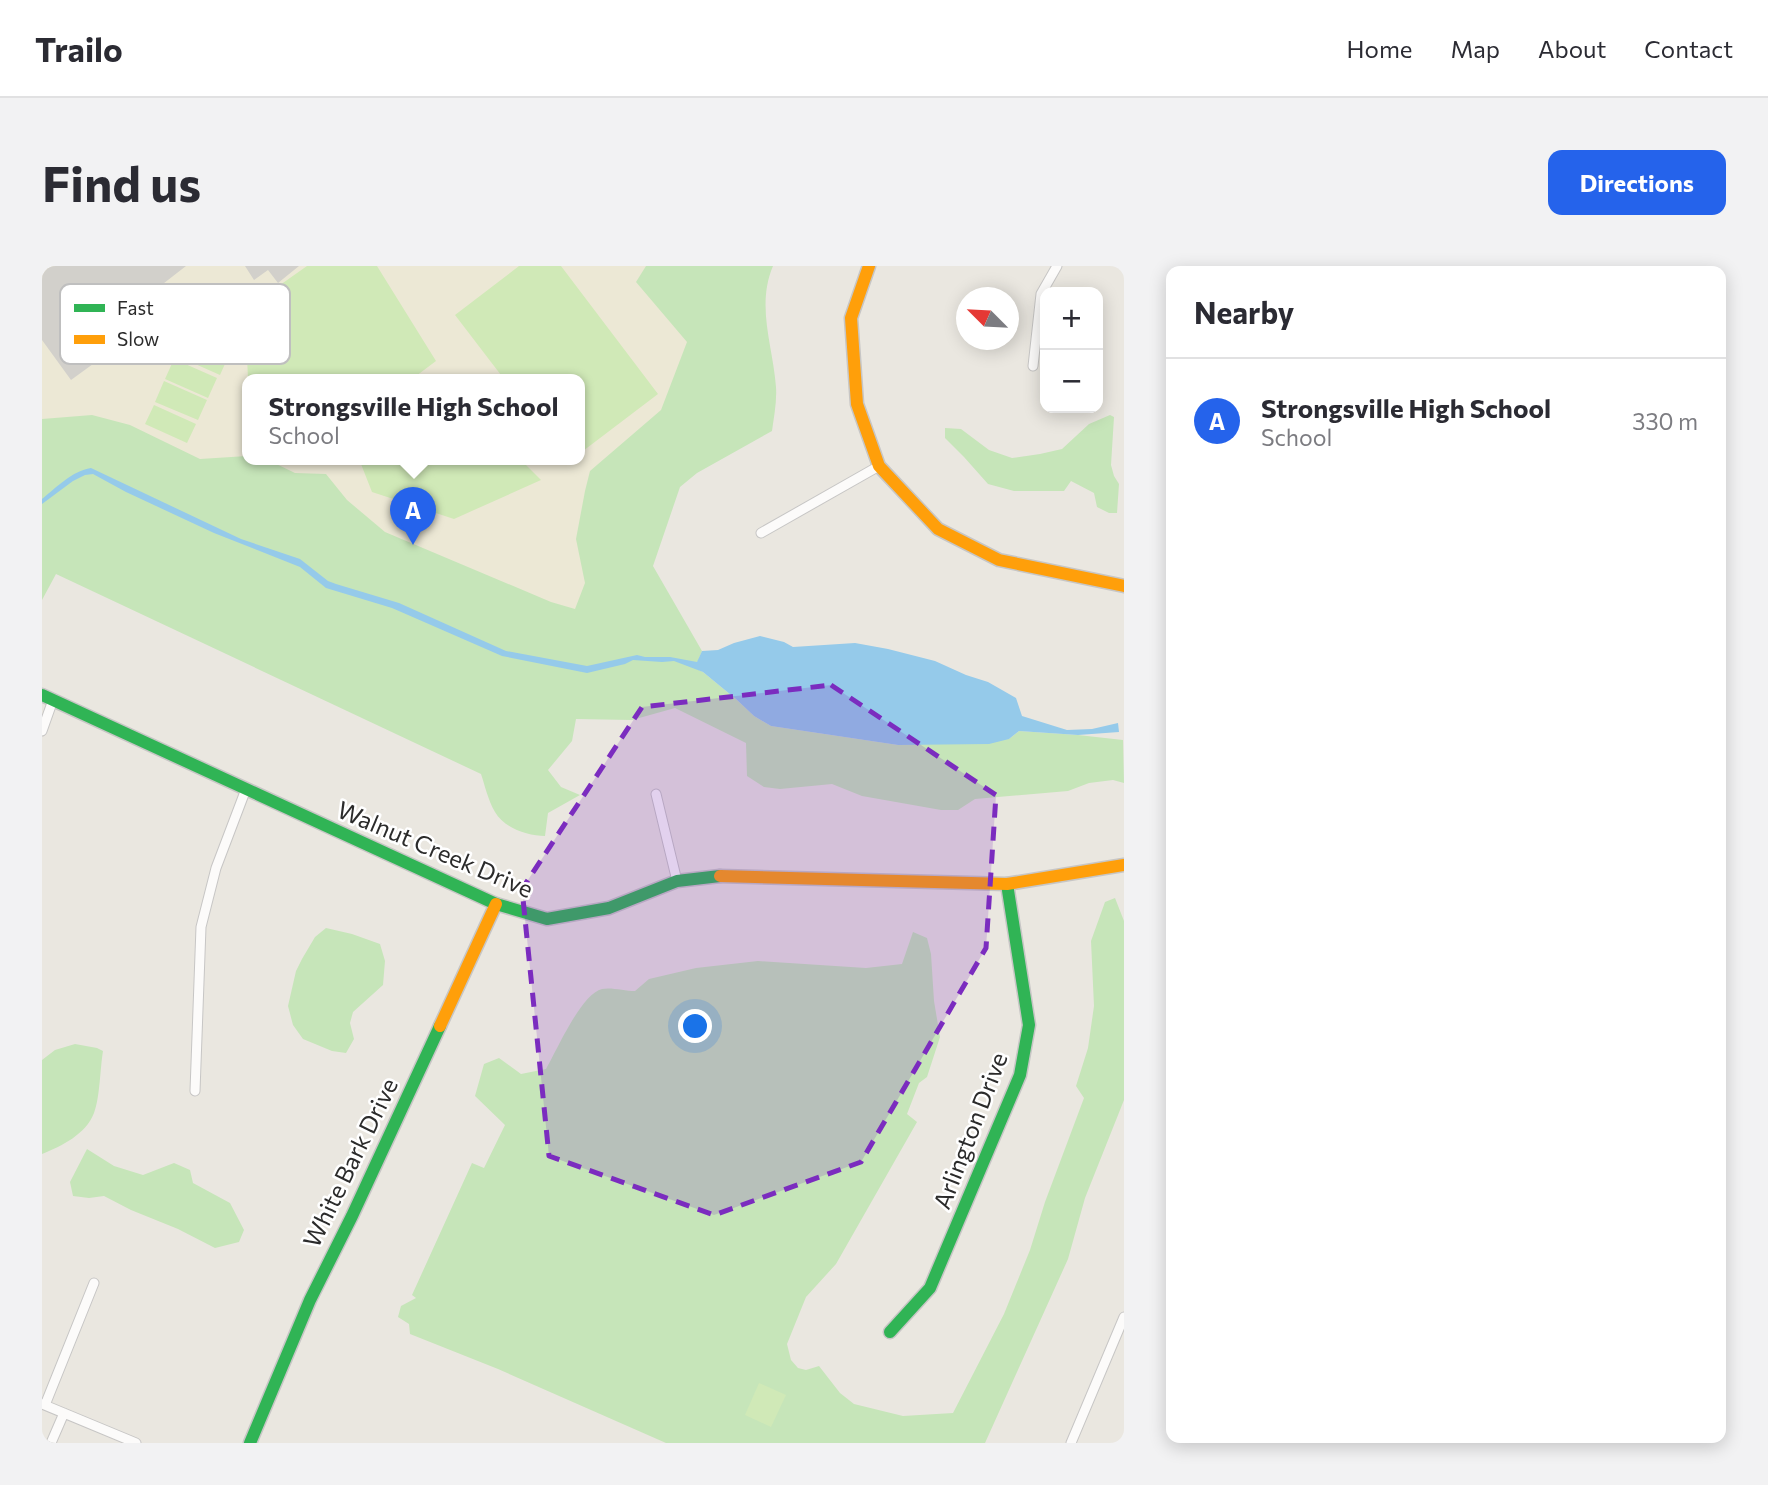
<!DOCTYPE html>
<html lang="en">
<head>
<meta charset="utf-8">
<style>
	body { margin:0; font-family:Commissioner,sans-serif; background:#f2f2f3; color:#2b2b33 }
	.controls { position:absolute; right:21px; top:21px; display:grid; overflow:hidden; border-radius:14px; box-shadow:0 4px 18px #0003 }
	.controls button { width:63px; height:63px; display:grid; place-items:center; padding:0; border:0; border-bottom:2px solid #e1e1e2; background:#fff; color:#2b2b33; font:35px sans-serif }
	.compass { position:absolute; left:914px; top:21px; width:63px; height:63px; border-radius:50%; background:#fff; box-shadow:0 4px 18px #0003; rotate:294deg }
	.you { position:absolute; left:654px; top:761px; width:24px; height:24px; margin:-18px; border:5px solid #fff; border-radius:50%; background:#1a73e8; box-shadow:0 0 0 10px #1a73e833 }
	.badge { display:grid; place-items:center; width:46px; height:46px; border-radius:50%; background:#2563eb; color:#fff; font-size:23px; font-weight:700 }
	.pin { position:absolute; translate:-50% -58px; filter:drop-shadow(0 2px 4px #0008) }
	.pin::after { content:''; position:absolute; top:37px; width:24px; height:21px; background:inherit; clip-path:polygon(0 0,100% 0,50% 100%) }
	.popup { position:absolute; left:200px; top:108px; width:343px; height:91px; box-sizing:border-box; display:grid; place-content:center; border-radius:14px; background:#fff; filter:drop-shadow(0 2px 5px #0005); font-size:23px; white-space:nowrap; color:#7c7c81 }
	.popup b { font-size:26px; color:#2b2b33 }
	.popup::after { content:''; position:absolute; left:50%; top:100%; margin-left:-14px; border:14px solid transparent; border-top-color:#fff }
	.list { margin:0; padding:0; list-style:none }
	h2 { display:flex; justify-content:space-between; align-items:center; height:91px; margin:0; padding:0 28px; font-size:30px }
	h2 small { font-size:23px; font-weight:400; color:#7c7c81 }
	.list li { display:grid; grid-template-columns:46px 1fr auto; gap:21px; align-items:center; box-sizing:border-box; height:126px; padding:0 28px; border-top:2px solid #e1e1e2 }
	.list b { display:block; font-size:26px; white-space:nowrap }
	.list p { margin:0; font-size:23px; white-space:nowrap; color:#7c7c81 }
	.list em { font-size:23px; font-style:normal; color:#7c7c81 }
	.map { position:relative; flex:none; width:1082px; height:1177px; overflow:hidden; border-radius:14px }
	header { display:flex; align-items:center; gap:42px; box-sizing:border-box; height:98px; padding:0 35px; background:#fff; border-bottom:2px solid #e1e1e2 }
	header strong { font-size:33px }
	nav { display:flex; gap:38px; margin-inline-start:auto; font-size:24px }
	.intro { display:flex; align-items:center; justify-content:space-between; box-sizing:border-box; height:168px; padding:0 42px }
	h1 { margin:0; font-size:49px }
	.button { padding:18px 32px; border-radius:14px; background:#2563eb; color:#fff; font-size:24px; font-weight:700 }
	main { display:flex; gap:42px; padding:0 42px }
	aside { flex:1; background:#fff; border-radius:14px; box-shadow:0 4px 18px #0003 }
	.map>svg:first-child { display:block }
</style>
</head>
<body>
<header>
<strong>Trailo</strong>
<nav><a>Home</a><a>Map</a><a>About</a><a>Contact</a></nav>
</header>
<div class="intro"><h1>Find us</h1><a class="button">Directions</a></div>
<main>
<div class="map">
<svg width="1082" height="1177" viewBox="0 0 1082 1177">
	<rect width="100%" height="100%" fill="#eae7e0"/>
	<!-- education -->
	<path fill="#ece8d5" fill-rule="evenodd" d="M0 0H692L504 437 0 199ZM205 113H537V193H205Z"/>
	<!-- green -->
	<path fill="#c6e5b9" d="M604 0H731C714 40 731 80 734 121 735 135 732 151 730 165L655 207 638 221 611 300 660 385 653 402 661 406 695 434 712 450 729 460 856 479 967 473 977 465 1036 469 1081 474 1082 517 1071 514 1047 517 1026 525 933 533 916 544H899L820 530 790 518 738 523 722 521 705 510 704 477 633 442 590 454 534 453 530 475 506 504 519 521 538 529 506 547 503 570C486 570 462 562 453 546 446 534 443 520 439 508L14 308 0 334V153L50 149 88 159 158 193 205 190V193H224L253 207 284 208 305 234 343 266 509 336 533 343 543 317 534 273 543 225 548 205 619 144 645 76 594 16Z
		M1068 149 1072 151 1069 199 1072 210 1077 218 1075 247H1067L1055 241 1052 227 1029 215 1022 225H972L946 218 922 191 903 172V162L919 163 947 184 970 192 998 188 1020 183 1047 158Z
		M1073 632 1082 655V834L1043 932 1026 993 943 1177H624L456 1103 368 1068 367 1058 356 1051 359 1040 374 1032 370 1029 430 897 442 902 463 859 433 830 442 798 457 792 479 808 504 803C515 784 539 728 560 723 569 721 583 725 593 725L607 713 654 702 716 695 824 702 860 698 871 666 885 672 889 688 892 735 898 771 885 811 877 817 865 848 875 856 794 998 764 1031 745 1078 749 1094 756 1102 764 1104 777 1100 798 1127 812 1138 861 1150 911 1147 962 1048 988 984 1003 936 1042 832 1034 820 1046 782 1052 740 1049 675 1063 636Z
		M284 662 310 668 338 678 343 695 341 719 311 746 308 757 312 773 304 787 290 785 261 773 251 759 246 740 254 705 260 693 273 671Z
		M33 778 55 782 61 785C58 803 58 832 52 847 44 868 20 880 0 888V794L13 784Z
		M45 883 72 900 101 909 132 897 148 904 151 917 188 937 202 964 197 976 173 982 136 963 89 944 62 930 47 932 31 930 28 916Z"/>
	<!-- pitch -->
	<path fill="#d0e9b7" d="M265 0H335L394 95 370 113H206L204 67 221 31Z
		M477 0H519L616 128 537 188V113H462L413 49Z
		M152 47 195 67 187 86 143 66Z
		M142 70 187 89 178 109 133 89Z
		M132 93 175 112 166 132 123 113Z
		M122 115 165 134 156 154 113 136Z
		M112 139 154 158 145 177 103 158Z
		M317 193H478L499 214 412 253 330 226Z
		M717 1117 744 1129 729 1161 703 1149Z"/>
	<!-- water -->
	<path fill="#95caea" d="M49 202 199 273 258 293 286 315 294 318 357 337 464 385 545 400 595 389 603 391H628L655 396 660 385 676 384 692 377 718 370 742 376 751 381 813 377 846 383 893 395 924 409 946 416 974 432 980 450 1025 464 1050 463 1076 457 1077 466 1036 469 977 465 967 473 947 478 856 479 729 460 712 450 695 434 661 406 632 395 620 396 591 394 583 398 545 407 460 390 350 342 284 322 258 301 172 267 84 226 51 208 43 209 31 215 0 238V233C15 221 30 205 49 202Z"/>
	<!-- building -->
	<path fill="#d2d0cb" d="M0 0H144L50 73 62 90 29 114 0 74Z
		M203 0H257L236 17 226 4 212 14Z"/>
	<g fill="none" stroke-linecap="round" stroke-linejoin="round">
		<defs>
			<path id="street" d="M991 100 999 28 1015 0
				M719 267 837 200
				M0 465 11 434
				M614 528 635 615
				M153 825 159 661 174 602 204 523
				M0 1138 94 1177
				M3 1139 52 1017
				M9 1177 22 1147
				M1029 1177 1082 1051"/>
			<path id="fast" d="M0 429 454 638 505 653 567 642 635 615 678 610
				M848 1066 888 1022 978 809 987 759 965 618
				M208 1177 268 1034 310 950 398 760"/>
			<path id="slow" d="M827 0 809 52 815 138 837 200 896 263 957 294 1082 320
				M678 610 965 618 1082 599
				M398 760 454 638"/>
		</defs>
		<!-- street casing -->
		<use href="#street" stroke="#c7c6c5" stroke-width="11"/>
		<!-- fast casing -->
		<use href="#fast" stroke="#c7c6c5" stroke-width="15"/>
		<!-- slow casing -->
		<use href="#slow" stroke="#c7c6c5" stroke-width="15"/>
		<!-- street -->
		<use href="#street" stroke="#fcfbfa" stroke-width="9"/>
		<!-- fast -->
		<use href="#fast" stroke="#30b455" stroke-width="12"/>
		<!-- slow -->
		<use href="#slow" stroke="#ff9f0a" stroke-width="12"/>
	</g>
	<!-- marked area -->
	<path fill="#7b2cbf" fill-opacity="0.2" stroke="#7b2cbf" stroke-width="5" stroke-dasharray="14 9" stroke-linejoin="round" d="M789 419 954 529 944 682 819 896 672 949 507 890 480 623 600 441Z"/>
	<g text-anchor="middle" stroke-width="5" stroke-linejoin="round" paint-order="stroke">
		<!-- street labels -->
		<g font-size="24" fill="#2b2b2b" stroke="#fff">
			<text transform="translate(393 584) rotate(23)" y="8">Walnut Creek Drive</text>
			<text transform="translate(929 865) rotate(-69)" y="8">Arlington Drive</text>
			<text transform="translate(309 897) rotate(-64)" y="8">White Bark Drive</text>
		</g>
	</g>
	<!-- legend -->
	<rect x="18" y="18" width="230" height="80" rx="10" fill="#fff" stroke="#bfbfbf" stroke-width="2"/>
	<rect x="32" y="38" width="31" height="8" fill="#30b455"/>
	<rect x="32" y="69" width="31" height="9" fill="#ff9f0a"/>
	<g font-size="19" fill="#2b2b2b">
		<text x="75" y="49">Fast</text>
		<text x="75" y="80">Slow</text>
	</g>
</svg>
<div class="controls">
<button>+</button>
<button>−</button>
</div>
<svg class="compass" viewBox="-18 -18 36 36"><path d="M0-13l5 13h-10z" fill="#e53935"/><path d="M0 13l5-13h-10z" fill="#7c7c81"/></svg>
<div class="you"></div>
<div class="pin badge" style="left:371px;top:279px">A</div>
<div class="popup"><b>Strongsville High School</b>School</div>
</div>
<aside>
<h2>Nearby<small></small></h2>
<ul class="list">
<li><span class="badge">A</span><div><b>Strongsville High School</b><p>School</p></div><em>330 m</em></li>
</ul>
</aside>
</main>
</body>
</html>
